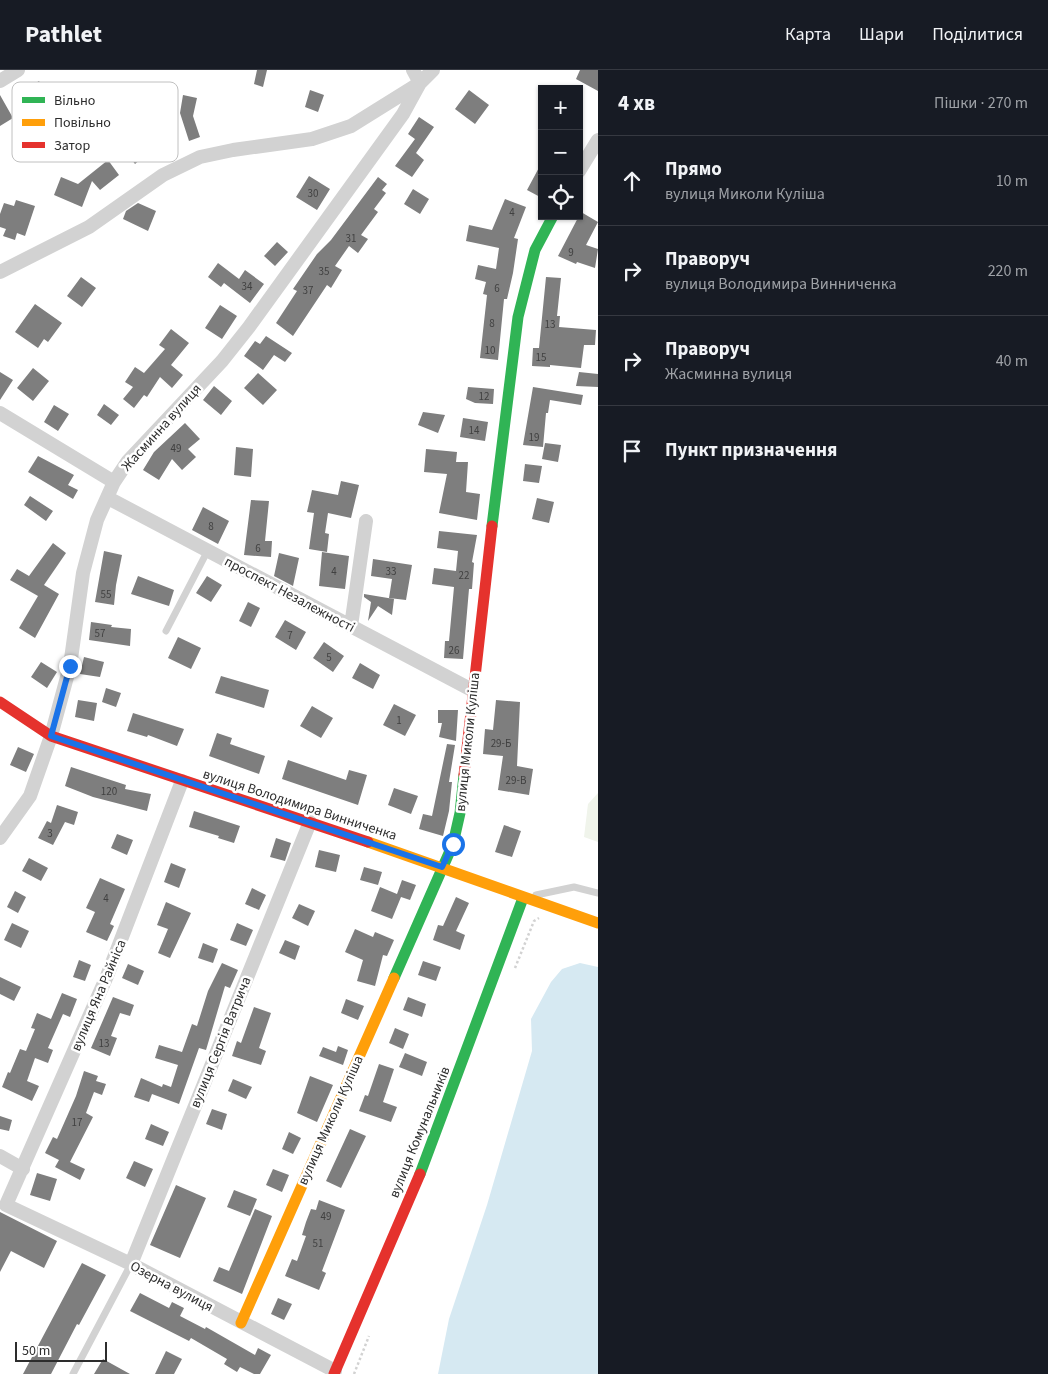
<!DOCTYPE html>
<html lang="uk">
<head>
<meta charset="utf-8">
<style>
	body { margin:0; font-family:"Source Sans 3",sans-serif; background:#242831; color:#f1f3f6 }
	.controls { position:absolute; right:15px; top:15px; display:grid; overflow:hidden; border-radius:0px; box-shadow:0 1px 4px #0004 }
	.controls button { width:45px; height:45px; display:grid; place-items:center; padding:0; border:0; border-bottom:1px solid #363941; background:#171b24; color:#f1f3f6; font:25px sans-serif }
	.scale { position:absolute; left:15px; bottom:12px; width:92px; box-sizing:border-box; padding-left:5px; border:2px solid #2d2d2d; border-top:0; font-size:14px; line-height:18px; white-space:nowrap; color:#2d2d2d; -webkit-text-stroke:4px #fff; paint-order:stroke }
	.stop { position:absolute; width:15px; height:15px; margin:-11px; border:4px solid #1a73e8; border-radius:50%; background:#fff }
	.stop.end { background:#1a73e8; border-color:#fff; box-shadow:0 1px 5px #0008 }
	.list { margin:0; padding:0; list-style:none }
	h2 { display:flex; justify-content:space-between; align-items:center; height:65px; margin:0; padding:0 20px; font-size:21px }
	h2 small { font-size:16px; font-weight:400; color:#9ea1a6 }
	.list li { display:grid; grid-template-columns:32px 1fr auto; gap:15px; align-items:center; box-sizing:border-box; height:90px; padding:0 20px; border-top:1px solid #363941 }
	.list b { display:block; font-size:19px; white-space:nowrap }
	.list p { margin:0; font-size:16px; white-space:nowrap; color:#9ea1a6 }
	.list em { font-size:16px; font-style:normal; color:#9ea1a6 }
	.icon { flex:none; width:28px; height:28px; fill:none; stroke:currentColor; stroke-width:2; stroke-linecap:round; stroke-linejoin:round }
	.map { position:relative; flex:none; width:598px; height:1304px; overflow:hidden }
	header { display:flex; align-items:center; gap:30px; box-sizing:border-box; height:70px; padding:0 25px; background:#171b24; border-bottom:1px solid #363941 }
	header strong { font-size:24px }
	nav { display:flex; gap:28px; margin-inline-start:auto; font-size:18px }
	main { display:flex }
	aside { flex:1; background:#171b24 }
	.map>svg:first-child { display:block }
</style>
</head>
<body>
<header>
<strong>Pathlet</strong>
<nav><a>Карта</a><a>Шари</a><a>Поділитися</a></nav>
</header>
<main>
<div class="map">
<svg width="598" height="1304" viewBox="0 0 598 1304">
	<rect width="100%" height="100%" fill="#fff"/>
	<!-- green -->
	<path fill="#f0f4eb" d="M598 723V772L584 767 588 734Z"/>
	<!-- water -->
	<path fill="#d6e9f2" d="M580 893 598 897V1304H438L449 1249 487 1135 532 981 531 949 551 912 562 899Z"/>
	<!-- building -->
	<path fill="#7e7e7e" d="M257 0H267L263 17 254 14Z
		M580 0H598V21L576 9Z
		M39 11 49 28 38 35 28 18Z
		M310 20 324 25 318 42 305 37Z
		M469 20 489 35 475 54 455 39Z
		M0 25 13 48 0 56Z
		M183 25 197 28 193 46 200 67 189 71 180 43Z
		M419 47 434 57 416 83 424 90 412 107 395 96 415 69 408 64Z
		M137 62 152 79 135 94 121 76Z
		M108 90 119 105 100 120 92 111 82 137 54 125 61 107 78 114Z
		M542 92V128L527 120Z
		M309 106 330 119 317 140 296 127Z
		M378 107 387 114 382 120 386 123 374 139 378 142 361 165 368 169 358 183 349 176 335 196 342 200 331 218 327 215 293 266 276 253 297 221 293 219 317 184 331 170Z
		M413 119 429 129 420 144 404 134Z
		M505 129 526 137 514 168 518 169 513 203 507 229H504L498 290 480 288 487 225 483 224 486 212 475 209 478 195 496 199 499 178 466 171 469 155 492 160Z
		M16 130 35 136 25 166 17 163 15 170 3 166 6 159 0 157V144L4 133 14 136Z
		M138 133 156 141 148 161 123 149 126 141Z
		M581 142 598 152 586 175 598 179 595 198 577 192 576 194 558 186Z
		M277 172 288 182 275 196 264 186Z
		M218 193 239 209 245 200 264 214 250 233 224 213 221 217 208 207Z
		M81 207 96 218 82 237 67 226Z
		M546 207 561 208 557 246H560L559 257 596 260 595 275H584L581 298 550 295V297L532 296 533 278H539Z
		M35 234 62 253 48 272 44 269 38 278 15 262Z
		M220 235 237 246 222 269 205 258Z
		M171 259 189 273 171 295 183 305 172 318 160 307 147 327 144 325 134 338 123 329 133 317 125 312 135 297 144 303 165 279 159 275Z
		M266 266 292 283 285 292 274 285 263 300 244 286 255 271 260 274Z
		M33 298 49 311 33 331 17 318Z
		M0 302 13 310 0 330Z
		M579 302 598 304V317L576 316Z
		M258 303 277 320 263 335 244 318Z
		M214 316 232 331 221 345 203 330Z
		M468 317 494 319 493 334 475 333 466 329Z
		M533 317 583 325 581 335 550 330 548 343H546L543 377 523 375Z
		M104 334 119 345 111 355 97 345Z
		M54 335 69 344 58 361 44 352Z
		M423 342 445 345 438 363 418 355Z
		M463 348 488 352 485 371 460 367Z
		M185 353 200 369 188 379 196 387 182 400 172 389 159 410 143 400 154 382Z
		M545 373 561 375 558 392 542 389Z
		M236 377 253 379 251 407 234 405Z
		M426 379 457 382 456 392H468L466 422 480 424 477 450 439 443 447 404 424 402Z
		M38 386 74 405 68 415 78 420 73 429 28 402Z
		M525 394 542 396 539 413 523 411Z
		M341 411 359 415 351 448 328 443 325 463 329 464 327 482 309 479 314 443 307 442 312 420 338 425Z
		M30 426 53 441 46 451 24 435Z
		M537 428 554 432 549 453 532 449Z
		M251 430 269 431 265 471H272L271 487 244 485Z
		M203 437 229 451 218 474 192 460Z
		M439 461 477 465 472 492 474 493 472 519H469L463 589 444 588 445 571H449L454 517 432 514 434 498 456 501 458 481 437 478Z
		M53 473 66 483 44 515 59 524 35 568 19 558 38 526 10 510 17 499 29 506Z
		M104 481 122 485 116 515 114 535 95 532Z
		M322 482 349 486 345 519 319 516Z
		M279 483 299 488 293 516 274 506Z
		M373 489 412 495 406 530 389 528 392 509 371 506Z
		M138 506 174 520 169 536 131 524Z
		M207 506 222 515 211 532 196 523Z
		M364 524 394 529 392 545 378 536 368 551 371 532 364 527Z
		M248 532 260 538 251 557 239 551Z
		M285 550 306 562 296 580 275 567Z
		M91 552 112 555 111 557 131 559 130 576 89 570Z
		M178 567 201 578 191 599 168 588Z
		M324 572 344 586 333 602 313 588Z
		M84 587 104 592 100 607 80 604Z
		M41 592 57 602 47 618 31 607Z
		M360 593 380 605 373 619 352 608Z
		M221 606 269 620 264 638 215 623Z
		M106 618 121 623 116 637 102 632Z
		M78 630 97 633 94 651 75 647Z
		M496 630 520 632 517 696 533 699 529 725 498 720 503 686 483 684 485 659 493 660Z
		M394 634 416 645 405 666 383 655Z
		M312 636 333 648 321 668 300 656Z
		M438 640H458L456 671 439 667 442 653H438Z
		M133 643 184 659 177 676 148 665 147 667 127 661Z
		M217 663 232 668 230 674 265 686 259 704 209 686Z
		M447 674 455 675 449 712H452L449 741 443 766 419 759 423 744 432 746Z
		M18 677 34 684 26 702 10 695Z
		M288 690 346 710 349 700 367 705 358 735 282 709Z
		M71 697 126 715 125 719 151 724 147 741 93 727 65 716Z
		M394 718 418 726 411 744 388 735Z
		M57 735 78 742 74 755 65 752 53 775 38 768 47 751 51 753Z
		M194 741 240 756 234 773 218 768 219 766 189 757Z
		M504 755 521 761 512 787 495 782Z
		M117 764 133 770 127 785 111 778Z
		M276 768 291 773 285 791 270 787Z
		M319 780 340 785 336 802 315 797Z
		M29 788 48 798 41 811 22 801Z
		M171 793 186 799 179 818 164 812Z
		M364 797 382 802 378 815 360 810Z
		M100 808 125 819 110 854 114 856 107 871 86 862 95 842 86 838Z
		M402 810 416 815 410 830 401 827 392 849 371 841 380 817 397 824Z
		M252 818 266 825 259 840 245 834Z
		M15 821 26 827 18 843 7 837Z
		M456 827 469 833 456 861 465 865 460 880 433 870 438 855 443 856Z
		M166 832 191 843 170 888 158 883 168 859 157 855Z
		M299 834 315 841 308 856 292 848Z
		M12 853 29 861 21 878 4 870Z
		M237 853 253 860 246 876 230 870Z
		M355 859 373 867 375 862 394 870 387 886 383 885 375 916 357 911 363 890 345 882Z
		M285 870 300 876 295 890 279 883Z
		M203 873 218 879 213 893 198 888Z
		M79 890 91 895 85 911 73 907Z
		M423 891 441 897 436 911 418 905Z
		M222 893 238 900 230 918 225 916 206 980 199 978 179 1034 152 1024 149 1032 134 1027 141 1008 162 1017 163 1014 171 1017 178 995 155 988 159 975 182 982 192 954 197 956 208 921Z
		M128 894 144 901 138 915 122 908Z
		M0 907 21 917 14 931 0 924Z
		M62 923 77 929 70 947 63 944 48 978 53 980 48 993 35 988 27 1011 39 1016 32 1031 2 1017 8 1002 10 1003 20 979 26 981 35 959 31 958 37 943 51 949Z
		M113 927 134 935 130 946 120 943 111 966 117 968 110 986 91 978Z
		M408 927 426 934 422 947 403 940Z
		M346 929 364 936 358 950 341 943Z
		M254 937 271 943 259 978 266 981 261 995 232 986 237 971 241 973Z
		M395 958 409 964 403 979 389 973Z
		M338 976 348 980 343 995 319 986 323 977 336 982Z
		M405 983 427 992 422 1006 399 997Z
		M379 994 394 999 383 1032 397 1037 391 1052 359 1041 365 1025 368 1026Z
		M84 1001 98 1006 96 1011 106 1014 102 1025 94 1022 86 1043 93 1047 70 1092 85 1099 80 1110 55 1097 59 1090 45 1083 53 1067 57 1069 76 1026Z
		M310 1006 333 1015 317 1052 297 1043Z
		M233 1009 252 1017 246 1029 228 1021Z
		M212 1039 227 1044 222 1060 206 1054Z
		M0 1046 12 1050 9 1061 0 1059Z
		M151 1054 169 1062 163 1076 145 1069Z
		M350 1059 366 1066 341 1118 326 1111Z
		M289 1062 301 1068 293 1084 282 1079Z
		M134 1091 153 1099 145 1117 126 1108Z
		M273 1099 289 1105 282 1122 266 1115Z
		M37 1103 57 1109 50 1131 30 1125Z
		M176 1115 206 1128 180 1188 150 1175Z
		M234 1120 257 1129 250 1146 227 1137Z
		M319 1130 345 1140 322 1201 326 1203 319 1220 285 1206 292 1189 297 1191 306 1166 302 1165 306 1152 311 1139 316 1140Z
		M255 1139 272 1146 242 1224 213 1211 219 1197 229 1201Z
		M0 1142 57 1171 44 1198 11 1181 0 1202Z
		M82 1193 106 1205 79 1255 77 1254 51 1304H23Z
		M140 1223 169 1238 172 1232 184 1238 180 1246 205 1259 206 1257 255 1285 258 1278 271 1285 260 1304H254L240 1297 237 1302 224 1294 227 1289 191 1268 189 1271 130 1241Z
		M278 1228 292 1234 284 1250 271 1244Z
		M166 1281 182 1289 174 1304H155Z
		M103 1289 130 1304H94Z"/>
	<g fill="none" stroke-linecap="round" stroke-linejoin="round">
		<!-- path -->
		<path stroke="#d2d2d2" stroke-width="2.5" stroke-dasharray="2.5 2.5" stroke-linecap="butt" d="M515 898 534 851 539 848
			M354 1304 369 1266"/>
		<!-- lane -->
		<path stroke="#d2d2d2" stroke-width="7" d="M166 561 208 480
			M536 825 574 817 598 823
			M73 1304 131 1194"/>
		<!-- street -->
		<path stroke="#d2d2d2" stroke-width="14" d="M0 11 18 0
			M579 101 598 70
			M0 202 89 157 163 105 200 87 233 80 312 69 351 56 420 13 413 0
			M0 343 114 412
			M108 428 472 620
			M351 556 366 451
			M182 711 107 906 6 1135 131 1194 335 1301
			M0 768 30 726 51 666 70 596 83 503 97 450 114 412 128 391 222 291 249 257 403 44 420 13 433 0
			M0 1086 23 1099
			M131 1194 310 752"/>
		<!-- fast -->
		<path stroke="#30b455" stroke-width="11" d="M492 456 518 247 535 180 553 146
			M394 908 453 774 460 743 464 705
			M420 1104 523 828"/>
		<!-- slow -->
		<path stroke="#ff9f0a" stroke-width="11" d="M368 772 598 853
			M241 1253 394 908"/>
		<!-- jam -->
		<path stroke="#e5322d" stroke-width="11" d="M0 632 51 666 368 772
			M464 705 492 456
			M334 1304 420 1104"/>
	</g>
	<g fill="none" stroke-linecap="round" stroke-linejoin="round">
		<!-- route -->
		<path stroke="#1a73e8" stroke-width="6" d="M70 596 51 666 442 797 453 774"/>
	</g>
	<g text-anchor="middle" stroke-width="5" stroke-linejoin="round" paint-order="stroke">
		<!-- number labels -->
		<g font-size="11" fill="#414141">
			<text x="313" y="127">30</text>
			<text x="512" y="146">4</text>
			<text x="351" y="172">31</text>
			<text x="571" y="186">9</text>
			<text x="324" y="205">35</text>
			<text x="247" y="220">34</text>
			<text x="497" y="222">6</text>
			<text x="308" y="224">37</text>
			<text x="492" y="257">8</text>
			<text x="550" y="258">13</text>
			<text x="490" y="284">10</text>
			<text x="541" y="291">15</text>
			<text x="484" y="330">12</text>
			<text x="474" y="364">14</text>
			<text x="534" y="371">19</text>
			<text x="176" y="382">49</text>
			<text x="211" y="460">8</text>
			<text x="258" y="482">6</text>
			<text x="334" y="505">4</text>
			<text x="391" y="505">33</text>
			<text x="464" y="509">22</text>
			<text x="106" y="528">55</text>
			<text x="100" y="567">57</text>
			<text x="290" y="569">7</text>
			<text x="454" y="584">26</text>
			<text x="329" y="591">5</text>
			<text x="399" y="654">1</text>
			<text x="501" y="677">29-Б</text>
			<text x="516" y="714">29-В</text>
			<text x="109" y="725">120</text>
			<text x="50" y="767">3</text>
			<text x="106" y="832">4</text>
			<text x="104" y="977">13</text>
			<text x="77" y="1056">17</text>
			<text x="326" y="1150">49</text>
			<text x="318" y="1177">51</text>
		</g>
		<!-- street labels -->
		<g font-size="14" fill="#2d2d2d" stroke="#fff">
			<text transform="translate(161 357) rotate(-48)" y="5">Жасминна вулиця</text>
			<text transform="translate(290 524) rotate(28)" y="5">проспект Незалежності</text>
			<text transform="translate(467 672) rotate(-84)" y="5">вулиця Миколи Куліша</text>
			<text transform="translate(300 734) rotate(18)" y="5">вулиця Володимира Винниченка</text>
			<text transform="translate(98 925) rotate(-67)" y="5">вулиця Яна Райніса</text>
			<text transform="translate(220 972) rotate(-68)" y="5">вулиця Сергія Ватрича</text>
			<text transform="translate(330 1050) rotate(-66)" y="5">вулиця Миколи Куліша</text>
			<text transform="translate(419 1062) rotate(-68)" y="5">вулиця Комунальників</text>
			<text transform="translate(172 1216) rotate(28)" y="5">Озерна вулиця</text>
		</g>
	</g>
	<!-- legend -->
	<rect x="12" y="12" width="166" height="80" rx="8" fill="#fff" stroke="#c0c0c0" stroke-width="1"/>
	<rect x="22" y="27" width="23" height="6" fill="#30b455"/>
	<rect x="22" y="49" width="23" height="7" fill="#ff9f0a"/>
	<rect x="22" y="72" width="23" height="6" fill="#e5322d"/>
	<g font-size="14" fill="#2d2d2d">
		<text x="54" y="35">Вільно</text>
		<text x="54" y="57">Повільно</text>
		<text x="54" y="80">Затор</text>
	</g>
</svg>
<div class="controls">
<button>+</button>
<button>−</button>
<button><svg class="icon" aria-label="locate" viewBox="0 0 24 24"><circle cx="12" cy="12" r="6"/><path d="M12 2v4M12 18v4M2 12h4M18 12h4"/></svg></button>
</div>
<div class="scale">50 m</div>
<div class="stop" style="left:453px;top:774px"></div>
<div class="stop end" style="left:70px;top:596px"></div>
</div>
<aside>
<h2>4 хв<small>Пішки · 270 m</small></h2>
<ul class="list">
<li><svg class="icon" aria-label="ahead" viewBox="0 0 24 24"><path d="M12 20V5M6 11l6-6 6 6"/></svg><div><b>Прямо</b><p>вулиця Миколи Куліша</p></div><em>10 m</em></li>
<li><svg class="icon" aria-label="right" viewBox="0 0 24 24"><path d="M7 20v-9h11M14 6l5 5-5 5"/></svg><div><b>Праворуч</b><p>вулиця Володимира Винниченка</p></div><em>220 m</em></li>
<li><svg class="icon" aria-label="right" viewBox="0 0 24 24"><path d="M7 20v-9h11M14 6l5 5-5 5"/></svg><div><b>Праворуч</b><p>Жасминна вулиця</p></div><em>40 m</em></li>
<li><svg class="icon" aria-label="arrive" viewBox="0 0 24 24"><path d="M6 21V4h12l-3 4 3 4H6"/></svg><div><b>Пункт призначення</b></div></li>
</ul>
</aside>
</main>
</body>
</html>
